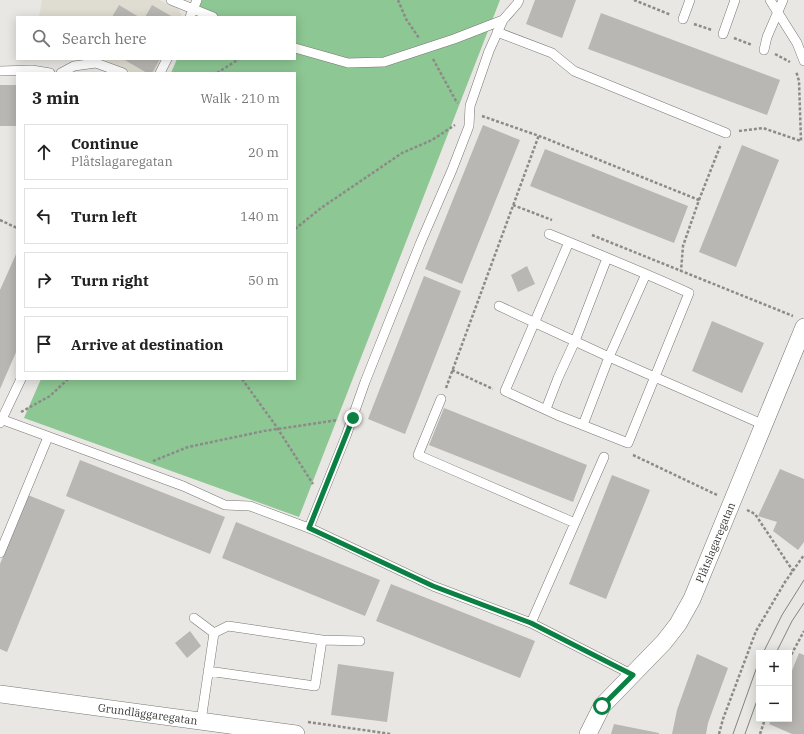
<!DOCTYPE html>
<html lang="en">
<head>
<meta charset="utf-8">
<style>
	body { margin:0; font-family:"IBM Plex Serif",serif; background:#f6f6f6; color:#222 }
	.controls { position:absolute; right:12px; bottom:12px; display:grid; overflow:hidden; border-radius:0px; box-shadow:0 2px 10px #0003 }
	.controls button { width:36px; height:36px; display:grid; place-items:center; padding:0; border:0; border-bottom:1px solid #e0e0e0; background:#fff; color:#222; font:20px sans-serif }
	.stop { position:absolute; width:12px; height:12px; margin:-9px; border:3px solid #0b8043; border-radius:50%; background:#fff }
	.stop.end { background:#0b8043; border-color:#fff; box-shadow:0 1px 4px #0008 }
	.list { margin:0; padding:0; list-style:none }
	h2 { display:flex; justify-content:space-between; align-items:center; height:52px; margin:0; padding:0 16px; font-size:17px }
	h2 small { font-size:13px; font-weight:400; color:#767676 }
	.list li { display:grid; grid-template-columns:26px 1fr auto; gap:12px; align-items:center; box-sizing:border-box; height:56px; margin:0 8px 8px; padding:0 8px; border:1px solid #e0e0e0; border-radius:0px }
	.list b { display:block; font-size:15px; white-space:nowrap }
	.list p { margin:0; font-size:13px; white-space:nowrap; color:#767676 }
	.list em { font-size:13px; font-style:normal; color:#767676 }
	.icon { flex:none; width:22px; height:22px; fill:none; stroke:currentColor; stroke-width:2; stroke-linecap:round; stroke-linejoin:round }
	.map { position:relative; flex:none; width:804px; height:734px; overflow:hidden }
	.search { position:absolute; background:#fff; box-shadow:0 2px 10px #0003; left:16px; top:16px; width:280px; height:44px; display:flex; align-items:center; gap:10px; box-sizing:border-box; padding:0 14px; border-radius:0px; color:#767676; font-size:15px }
	.panel { position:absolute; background:#fff; box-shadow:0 2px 10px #0003; left:16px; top:72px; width:280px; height:308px; border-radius:0px }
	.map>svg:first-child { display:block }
</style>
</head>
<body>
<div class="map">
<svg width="804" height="734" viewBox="0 0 804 734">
	<rect width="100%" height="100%" fill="#e9e7e3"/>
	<!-- built -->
	<path fill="#dfdcd1" d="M42 0H159L179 9 182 17H39Z
		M102 59H162L154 73H133Z"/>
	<!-- green -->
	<path fill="#8dc793" d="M202 0H500L299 517 24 418 41 379H295V73H171L177 59H295V17H195Z"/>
	<!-- building -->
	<path fill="#b8b7b3" d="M535 0H576L562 38 526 24Z
		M119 5 139 17H112Z
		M152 5 173 17H145Z
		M601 13 780 80 767 115 588 49Z
		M123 59H160L152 73H147Z
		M0 85H17V126H0Z
		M483 125 520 140 462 284 425 269Z
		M742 145 779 160 736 267 699 252Z
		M545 149 688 206 674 243 530 186Z
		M17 252V350L0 389V290Z
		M527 266 535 284 518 292 511 275Z
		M424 276 461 291 405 434 368 419Z
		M712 321 764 343 742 393 692 371Z
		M444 408 587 465 573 502 429 445Z
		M80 460 225 517 210 554 66 496Z
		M780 469 804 479V542L798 550 773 531 777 522 758 516Z
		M612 475 650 490 606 599 569 584Z
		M28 495 65 510 7 652 0 649V564Z
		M236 522 380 580 365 616 222 558Z
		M391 584 535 641 520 678 376 621Z
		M190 631 201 646 187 658 175 643Z
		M799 653 804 655V734H792L769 724 772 719H789V678Z
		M697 654 728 668 708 723 706 734H672L677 710Z
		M338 664 394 672 387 722 331 715Z
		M614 724 659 733V734H611Z"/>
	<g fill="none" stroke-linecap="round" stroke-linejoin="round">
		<defs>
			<path id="lane" d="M171 0 213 17
				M770 0 797 43 804 61
				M190 17 197 0
				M683 19 690 0
				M497 32 552 53 574 71 726 133
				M723 34 735 0
				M295 48 348 63 384 62 454 39 503 20 517 4 519 0
				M764 50 767 37 783 0
				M0 71 32 70 50 73
				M61 73 74 66 96 63 123 73
				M160 73 167 59
				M549 234C596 253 643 272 689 293L628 443 557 415 505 391 569 242
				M499 306 609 357 764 425
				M441 399 418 455 575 523
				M546 409 558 378 575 341 607 258
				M6 421 183 486 225 505 250 506 314 530 433 586 531 623 633 675
				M0 423 21 379
				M583 425 609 357 646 274
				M309 528 346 436 365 382 420 244 452 170 469 126 470 106 489 51 503 20
				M0 553 48 437
				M194 618 214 633 201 721
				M531 623 604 457
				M322 640 360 641
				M208 671 315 686 322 640 228 626 214 633"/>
			<g id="street">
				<path id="s1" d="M0 694 296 734"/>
				<path id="s2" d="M588 734 602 706 664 642 678 624 692 599 804 327"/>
			</g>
		</defs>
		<!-- lane casing -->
		<use href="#lane" stroke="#787773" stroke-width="10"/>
		<!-- street casing -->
		<use href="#street" stroke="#787773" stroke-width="18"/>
		<!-- path -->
		<path stroke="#8c8b88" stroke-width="2.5" stroke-dasharray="3 2" stroke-linecap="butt" d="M398 0 406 19 419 38
			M634 0 671 15
			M694 24 712 30
			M734 38 752 45
			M775 54 790 62
			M433 59 456 101 458 103
			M217 73 239 59
			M482 116 542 137 699 200 683 246 681 271
			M739 131 763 128 801 141 799 81 796 71
			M699 200 721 144
			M513 205 552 220
			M0 220 17 228
			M295 229 321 208 402 153 432 140 455 125
			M592 235 793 316
			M452 370 493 389
			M242 379 276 426 313 484
			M446 388 539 135
			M21 412 50 396 68 379
			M633 455 717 495
			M153 461 188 447 264 431 338 420
			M747 510 755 514 793 571
			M789 659 804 631
			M308 722 391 734
			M719 734 723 719 756 631 785 582 804 555
			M760 734 765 719"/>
		<!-- lane -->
		<use href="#lane" stroke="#fff" stroke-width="9"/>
		<!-- street -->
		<use href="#street" stroke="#fff" stroke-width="17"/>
		<!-- tram -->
		<path stroke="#848380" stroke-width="1" d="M763 653 782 615 804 580
			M776 653 792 621 804 603
			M733 734 759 661
			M745 734 759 695"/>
	</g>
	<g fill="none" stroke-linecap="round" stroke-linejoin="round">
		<!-- route -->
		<path stroke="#0b8043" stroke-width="5" d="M353 418 309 528 433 586 531 623 633 675 602 706"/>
	</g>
	<g text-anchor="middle" stroke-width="4" stroke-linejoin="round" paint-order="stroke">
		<!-- street labels -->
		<g font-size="11" fill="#383836" stroke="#e9e7e3">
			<text dy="4" stroke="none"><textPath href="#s2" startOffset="233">Plåtslagaregatan</textPath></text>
			<text dy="4" stroke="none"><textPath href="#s1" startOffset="149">Grundläggaregatan</textPath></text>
		</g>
	</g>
</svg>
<div class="controls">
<button>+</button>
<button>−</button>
</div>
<div class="stop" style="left:602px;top:706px"></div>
<div class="stop end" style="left:353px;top:418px"></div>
<div class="search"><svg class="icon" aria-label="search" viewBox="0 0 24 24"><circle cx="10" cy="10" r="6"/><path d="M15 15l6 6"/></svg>Search here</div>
<section class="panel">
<h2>3 min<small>Walk · 210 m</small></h2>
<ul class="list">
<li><svg class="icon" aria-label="ahead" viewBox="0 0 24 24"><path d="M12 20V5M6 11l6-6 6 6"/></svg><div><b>Continue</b><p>Plåtslagaregatan</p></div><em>20 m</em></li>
<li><svg class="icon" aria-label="left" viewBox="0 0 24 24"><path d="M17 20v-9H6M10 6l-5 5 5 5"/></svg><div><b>Turn left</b></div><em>140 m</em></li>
<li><svg class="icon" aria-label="right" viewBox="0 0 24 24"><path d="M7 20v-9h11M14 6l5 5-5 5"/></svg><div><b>Turn right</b></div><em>50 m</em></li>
<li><svg class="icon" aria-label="arrive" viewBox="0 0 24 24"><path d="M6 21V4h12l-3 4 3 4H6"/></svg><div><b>Arrive at destination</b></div></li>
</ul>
</section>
</div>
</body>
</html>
